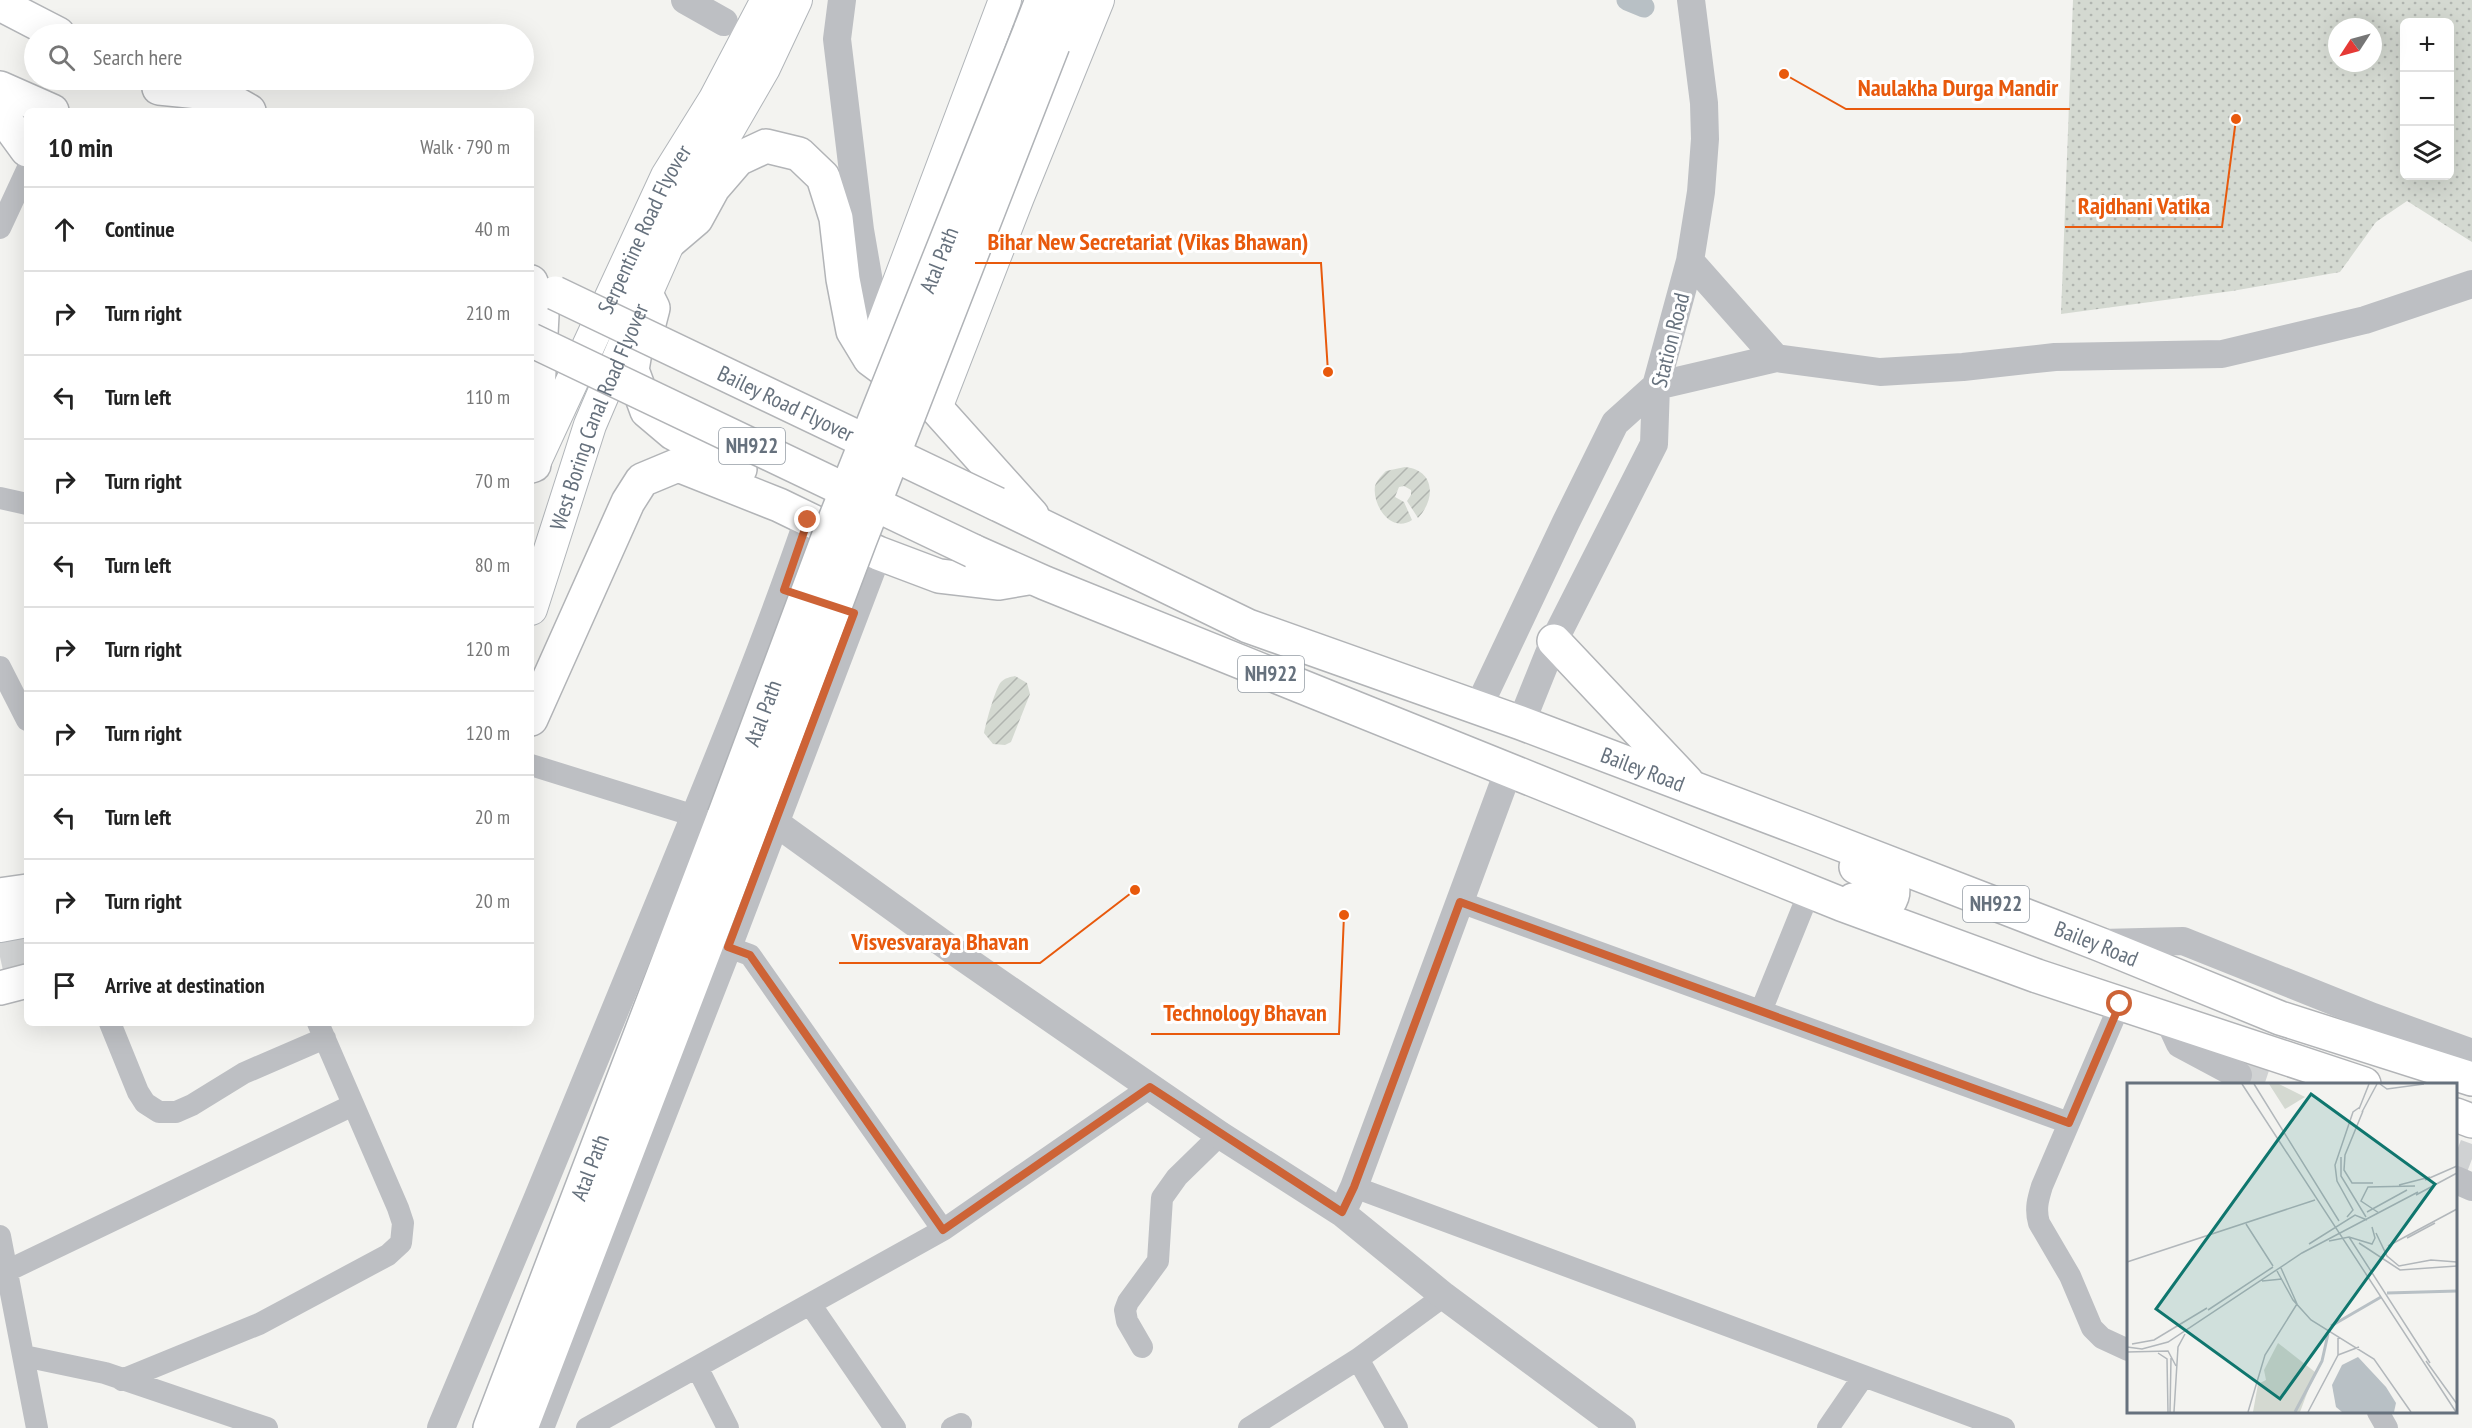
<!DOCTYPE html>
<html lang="en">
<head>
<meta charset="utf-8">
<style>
	body { margin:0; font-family:"PT Sans Narrow",sans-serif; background:#f6f6f6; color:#222 }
	.controls { position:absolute; right:18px; top:18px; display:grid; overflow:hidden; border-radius:9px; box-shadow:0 6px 24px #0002 }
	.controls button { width:54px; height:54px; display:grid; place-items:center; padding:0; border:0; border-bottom:2px solid #e0e0e0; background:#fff; color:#222; font:30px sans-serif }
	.compass { position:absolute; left:2328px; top:18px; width:54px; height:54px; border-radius:50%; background:#fff; box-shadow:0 6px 24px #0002; rotate:234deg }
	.stop { position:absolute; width:18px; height:18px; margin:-14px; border:4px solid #cd6336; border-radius:50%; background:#fff }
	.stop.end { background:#cd6336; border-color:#fff; box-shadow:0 2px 6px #0008 }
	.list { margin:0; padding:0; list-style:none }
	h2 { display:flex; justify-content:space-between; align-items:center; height:78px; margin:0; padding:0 24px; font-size:26px }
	h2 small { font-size:20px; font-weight:400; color:#767676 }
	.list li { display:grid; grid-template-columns:39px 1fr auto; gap:18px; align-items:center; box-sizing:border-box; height:84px; padding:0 24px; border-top:2px solid #e0e0e0 }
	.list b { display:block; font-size:22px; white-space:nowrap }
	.list em { font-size:20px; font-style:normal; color:#767676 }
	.icon { flex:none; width:33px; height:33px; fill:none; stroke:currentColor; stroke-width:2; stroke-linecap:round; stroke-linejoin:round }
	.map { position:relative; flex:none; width:2472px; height:1428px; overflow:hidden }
	.search { position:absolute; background:#fff; box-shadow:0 6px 24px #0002; left:24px; top:24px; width:510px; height:66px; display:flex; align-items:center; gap:15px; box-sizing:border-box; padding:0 21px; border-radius:33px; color:#767676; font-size:22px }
	.panel { position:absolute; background:#fff; box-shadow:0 6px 24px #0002; left:24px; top:108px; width:510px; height:918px; border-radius:9px }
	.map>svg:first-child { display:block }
</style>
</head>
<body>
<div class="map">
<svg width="2472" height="1428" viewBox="0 0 2472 1428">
	<defs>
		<pattern id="park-dots" width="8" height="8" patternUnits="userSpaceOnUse" patternTransform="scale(1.5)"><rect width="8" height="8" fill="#d4d9d1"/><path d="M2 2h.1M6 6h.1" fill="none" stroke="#b0b4af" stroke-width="1.8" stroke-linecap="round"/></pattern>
		<pattern id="garden-furrows" width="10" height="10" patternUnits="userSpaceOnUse" patternTransform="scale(1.5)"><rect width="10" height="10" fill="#d4d9d1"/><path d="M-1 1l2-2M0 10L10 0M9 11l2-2" fill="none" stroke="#b0b4af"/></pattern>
	</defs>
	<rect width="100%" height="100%" fill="#f3f3f0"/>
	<!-- park -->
	<path fill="url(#park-dots)" fill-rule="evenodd" d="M2073 0H2472V242L2407 201 2376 222 2340 272 2232 291 2061 314ZM2404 22H2450V176H2404ZM2337 27H2373V63H2337Z"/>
	<!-- garden -->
	<path fill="url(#garden-furrows)" d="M1405 467C1435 470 1436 499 1418 518L1407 501 1411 495V490L1404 486 1399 487 1395 497 1404 502 1412 520C1391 534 1372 505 1375 486 1377 480 1382 475 1386 471Z
		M1015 676 1027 683 1030 694 1011 742 1005 745 993 744 984 733C986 723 995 689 1001 682 1005 678 1010 677 1015 676Z"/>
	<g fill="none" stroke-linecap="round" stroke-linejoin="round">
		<!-- canal -->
		<path stroke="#b8c0c5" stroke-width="21" d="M1627 0 1644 7"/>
		<!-- tertiary-tunnel -->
		<path stroke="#d0d2d3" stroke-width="28" stroke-dasharray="28 14" stroke-linecap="butt" d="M2238 1075 2265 1084
			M2456 1153 2472 1159"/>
		<!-- secondary-tunnel -->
		<path stroke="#d0d2d3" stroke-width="32" stroke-dasharray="32 16" stroke-linecap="butt" d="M0 957 27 951"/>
		<defs>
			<g id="secondary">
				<path d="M870 359 1005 0"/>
				<path d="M936 408 1018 197 1098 0"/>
				<path id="s1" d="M536 459 667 176 715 99 767 0"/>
				<path id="s2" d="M531 609 590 425 646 294 687 201 764 68 796 0"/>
				<path d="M0 926 27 921"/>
			</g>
			<g id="primary">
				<path d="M1030 31 1042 0"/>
				<path d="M1053 45 1071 0"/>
				<path id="s3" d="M490 1428 724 816"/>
				<path d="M521 1428 749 834"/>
			</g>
			<g id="trunk">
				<path d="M0 4 58 34"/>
				<path d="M0 88 52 111"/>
				<path d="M159 88 219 94 249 111"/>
				<path d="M0 113 27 150"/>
				<path d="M669 242 696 219 713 188 738 159 766 146 799 154 823 177 836 218 843 279 853 331 870 359 936 408 1032 515"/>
				<path d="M531 282 542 315 534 465 531 466"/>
				<path d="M646 294 653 308 646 335 635 352 632 370 647 411 673 433 740 469"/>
				<path id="s4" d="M997 504 1248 626 1521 723 1804 830 2099 944 2280 1018 2472 1079"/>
				<path d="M973 551 1045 583 1841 904 2037 976 2364 1084"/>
				<path d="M1554 641 1687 782"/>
				<path d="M531 719 628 502 642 480 678 465 779 505 878 553 939 576 999 583 1028 578"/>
				<path d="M0 895 27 891"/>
				<path d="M1853 900 1876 907 1888 904C1905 879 1874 874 1856 867"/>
				<path d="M0 988 27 981"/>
				<path d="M2456 1115 2472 1121"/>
			</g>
		</defs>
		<!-- secondary casing -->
		<use href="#secondary" stroke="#b1b5b9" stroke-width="34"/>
		<!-- primary casing -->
		<use href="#primary" stroke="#b0b3b7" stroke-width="36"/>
		<!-- trunk casing -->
		<use href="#trunk" stroke="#b2b4b7" stroke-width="36"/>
		<!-- minor -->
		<path stroke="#bdbfc3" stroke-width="22" d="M0 228 27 170
			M0 498 27 504
			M0 667 27 720
			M531 765 695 816
			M1460 902 2069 1123
			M728 947 750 955 943 1230 1150 1087
			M2120 1004 2042 1186C2038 1199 2035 1209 2039 1223L2070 1276 2092 1328 2102 1338 2128 1350
			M1761 1011 1810 890
			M110 1023 138 1092 145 1103 159 1112H176L192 1105 244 1073 325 1038
			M1354 1187 2004 1428
			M0 1236 37 1428
			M7 1271 353 1105
			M810 1304 895 1428
			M1142 1347 1127 1321 1125 1310 1128 1302 1158 1261 1162 1198 1177 1177 1220 1135
			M24 1356 105 1373 267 1428
			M1358 1359 1397 1428
			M697 1367 728 1428
			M122 1380 259 1324 388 1255 401 1243 403 1223 398 1208 318 1023
			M2378 1412 2387 1428
			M587 1428 943 1230
			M952 1428 961 1424
			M1249 1428 1358 1359 1444 1296
			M1828 1428 1863 1377"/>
		<!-- tertiary -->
		<path stroke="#bdbfc3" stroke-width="28" d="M685 0 724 22
			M842 0 837 39 860 230 873 305 861 344
			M1690 261 1776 358
			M1478 708 1566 522 1615 423 1656 386 1776 358 1880 372 1963 367 2055 357 2222 354 2365 320 2472 284
			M1521 723 1554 641 1654 444 1656 386 1690 261 1701 192 1705 139 1704 103 1691 0
			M776 823 952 950 1150 1087 1220 1135 1342 1213 1444 1296 1622 1428
			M2101 943 2183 941 2373 1017 2472 1053
			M2168 1018 2180 1044 2238 1075
			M2456 1180 2472 1187
			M1342 1213 1354 1187 1509 769
			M441 1428C519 1244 596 1059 671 874 719 757 767 640 808 520
			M540 1428 728 947 878 553"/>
		<!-- secondary -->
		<use href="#secondary" stroke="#fff" stroke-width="32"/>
		<!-- primary -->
		<use href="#primary" stroke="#fff" stroke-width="33"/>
		<!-- trunk -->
		<use href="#trunk" stroke="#fff" stroke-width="33"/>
		<defs>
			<g id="primary-bridge">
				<path id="s5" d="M724 816 832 527 1030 31"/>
				<path d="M749 834 860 540 1053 45"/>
			</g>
			<g id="trunk-bridge">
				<path id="s6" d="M555 293 997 504"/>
				<path d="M531 340 973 551"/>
			</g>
		</defs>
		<!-- primary-bridge casing -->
		<use href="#primary-bridge" stroke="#b0b3b7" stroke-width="36" stroke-linecap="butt"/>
		<!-- trunk-bridge casing -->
		<use href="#trunk-bridge" stroke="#b2b4b7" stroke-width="36" stroke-linecap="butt"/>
		<!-- primary-bridge -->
		<use href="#primary-bridge" stroke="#fff" stroke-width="33"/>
		<!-- trunk-bridge -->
		<use href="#trunk-bridge" stroke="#fff" stroke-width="33"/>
	</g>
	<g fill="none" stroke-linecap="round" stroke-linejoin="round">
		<!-- route -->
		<path stroke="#cd6336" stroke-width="8" d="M808 520 784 590 854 613 728 947 750 955 943 1230 1150 1087 1342 1212 1354 1187 1460 902 2069 1123 2120 1004"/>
	</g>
	<g text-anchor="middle" stroke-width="6" stroke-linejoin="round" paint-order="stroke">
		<!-- shield labels -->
		<g fill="#fff" stroke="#949ca4" stroke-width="1.5">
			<rect x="719" y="428" width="66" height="36" rx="4.5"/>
			<rect x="1238" y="656" width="66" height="36" rx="4.5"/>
			<rect x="1963" y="886" width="66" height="36" rx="4.5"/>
		</g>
		<g font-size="21" font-weight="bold" fill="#66717d">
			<text x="752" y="453">NH922</text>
			<text x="1271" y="681">NH922</text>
			<text x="1996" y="911">NH922</text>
		</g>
		<!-- street labels -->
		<g font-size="22" fill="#66717d" stroke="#fff">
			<text dy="8" stroke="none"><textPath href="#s1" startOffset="254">Serpentine Road Flyover</textPath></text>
			<text dy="8" stroke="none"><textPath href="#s5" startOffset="596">Atal Path</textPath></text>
			<text transform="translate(1670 340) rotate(-76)" y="8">Station Road</text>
			<text dy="8" stroke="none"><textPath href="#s6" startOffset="256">Bailey Road Flyover</textPath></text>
			<text dy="8" stroke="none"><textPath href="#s2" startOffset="204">West Boring Canal Road Flyover</textPath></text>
			<text dy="8" stroke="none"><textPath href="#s5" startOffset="110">Atal Path</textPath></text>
			<text dy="8" stroke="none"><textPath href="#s4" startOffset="699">Bailey Road</textPath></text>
			<text dy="8" stroke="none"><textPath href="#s4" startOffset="1185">Bailey Road</textPath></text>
			<text dy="8" stroke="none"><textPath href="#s3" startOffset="279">Atal Path</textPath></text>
		</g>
	</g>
	<!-- overview -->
	<g transform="translate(2127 1083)">
		<rect width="330" height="330" fill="#f3f3f0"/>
		<path d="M142 1H152L178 14 158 26ZM151 260 188 289 173 329H126L131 301 139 297 137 287Z" fill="#d4d9d1"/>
		<path d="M231 274 259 304 269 320 267 329H215L209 324 205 302 215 282Z" fill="#b8c0c5"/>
		<path fill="none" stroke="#b8c0c5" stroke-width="3" d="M260 210 330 208M204 243 254 214M168 329 195 278 201 251"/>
		<path fill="none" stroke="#b2b7bb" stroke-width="1.5" d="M115 1 329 329M127 1 212 138M253 1 260 6 297 1M232 26 242 1M236 28 218 72 217 87 225 100H246M235 29 250 1M214 74V93L239 134M298 97 330 83M272 102 303 94M289 112 330 90M240 129 280 107M252 130 234 118 241 104 288 103M220 134 226 127 210 98 208 82 226 29 233 24M119 141 146 183M249 150 260 173 272 183 304 177 330 179M222 154 303 280M280 155 308 140M202 158 222 154 245 161 248 155 245 144M232 160 273 187 330 183M182 161 228 132 240 137M261 163 330 126M0 179 188 117M150 188 166 217 184 237 247 276 284 329M135 198 155 196M81 227 146 184M5 261 27 257 80 225M0 264 15 266 41 259 175 170 291 109M0 269 41 268 49 283M31 270 40 276 41 329M211 272 232 264M299 278 330 321M43 329 44 275M47 329 51 264 58 251M121 329 138 272 170 221 154 185M181 329 211 272V253"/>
		<path fill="#0f766e" fill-opacity="0.15" stroke="#0f766e" stroke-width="3" d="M184 11 308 101 153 316 29 226Z"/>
		<rect width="330" height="330" fill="none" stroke="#66717d" stroke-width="3"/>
	</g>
	<!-- callouts -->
	<path fill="none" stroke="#e8590c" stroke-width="2" d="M1784 74L1846 109H2070M2236 119L2222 227H2065M1328 372L1321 263H975M1135 890L1040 963H839M1344 915L1339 1034H1151"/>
	<g fill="#e8590c" stroke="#fff" stroke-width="2">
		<circle cx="1784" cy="74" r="6"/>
		<circle cx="2236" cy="119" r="6"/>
		<circle cx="1328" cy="372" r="6"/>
		<circle cx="1135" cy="890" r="6"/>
		<circle cx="1344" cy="915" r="6"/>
	</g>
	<g font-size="24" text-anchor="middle" font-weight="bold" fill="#e8590c" stroke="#fff" stroke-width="6" stroke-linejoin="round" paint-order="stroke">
		<text x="1958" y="96">Naulakha Durga Mandir</text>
		<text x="2144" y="214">Rajdhani Vatika</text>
		<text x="1148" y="250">Bihar New Secretariat (Vikas Bhawan)</text>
		<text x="940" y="950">Visvesvaraya Bhavan</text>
		<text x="1245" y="1021">Technology Bhavan</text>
	</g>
</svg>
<div class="controls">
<button>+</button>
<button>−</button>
<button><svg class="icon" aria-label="layers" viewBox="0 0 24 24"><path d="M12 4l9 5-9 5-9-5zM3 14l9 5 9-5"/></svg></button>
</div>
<svg class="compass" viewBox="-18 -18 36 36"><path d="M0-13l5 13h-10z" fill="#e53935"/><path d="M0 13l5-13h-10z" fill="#767676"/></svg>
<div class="stop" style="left:2120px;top:1004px"></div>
<div class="stop end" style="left:808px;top:520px"></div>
<div class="search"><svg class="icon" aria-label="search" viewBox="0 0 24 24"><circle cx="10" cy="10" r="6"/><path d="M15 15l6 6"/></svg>Search here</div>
<section class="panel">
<h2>10 min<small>Walk · 790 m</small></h2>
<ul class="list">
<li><svg class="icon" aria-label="ahead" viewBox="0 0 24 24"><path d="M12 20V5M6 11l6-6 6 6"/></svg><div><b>Continue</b></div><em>40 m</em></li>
<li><svg class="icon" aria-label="right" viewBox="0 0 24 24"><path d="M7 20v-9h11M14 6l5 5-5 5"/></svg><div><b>Turn right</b></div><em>210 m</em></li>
<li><svg class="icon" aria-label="left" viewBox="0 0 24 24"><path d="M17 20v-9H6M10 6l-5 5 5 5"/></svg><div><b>Turn left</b></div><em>110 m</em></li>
<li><svg class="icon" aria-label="right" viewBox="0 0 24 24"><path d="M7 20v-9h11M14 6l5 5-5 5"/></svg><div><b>Turn right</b></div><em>70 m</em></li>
<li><svg class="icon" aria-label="left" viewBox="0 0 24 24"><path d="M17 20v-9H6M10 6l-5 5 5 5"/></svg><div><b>Turn left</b></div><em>80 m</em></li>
<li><svg class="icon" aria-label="right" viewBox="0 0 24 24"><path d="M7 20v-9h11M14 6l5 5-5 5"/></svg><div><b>Turn right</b></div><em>120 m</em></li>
<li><svg class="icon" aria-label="right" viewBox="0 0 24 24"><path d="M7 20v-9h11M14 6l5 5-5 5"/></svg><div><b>Turn right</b></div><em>120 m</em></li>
<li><svg class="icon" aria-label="left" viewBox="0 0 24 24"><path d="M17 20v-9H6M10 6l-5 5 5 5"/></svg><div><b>Turn left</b></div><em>20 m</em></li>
<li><svg class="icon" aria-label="right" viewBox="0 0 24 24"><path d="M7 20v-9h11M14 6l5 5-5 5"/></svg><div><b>Turn right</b></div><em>20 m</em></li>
<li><svg class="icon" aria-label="arrive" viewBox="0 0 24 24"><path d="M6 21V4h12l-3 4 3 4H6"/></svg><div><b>Arrive at destination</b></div></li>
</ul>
</section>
</div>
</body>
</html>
